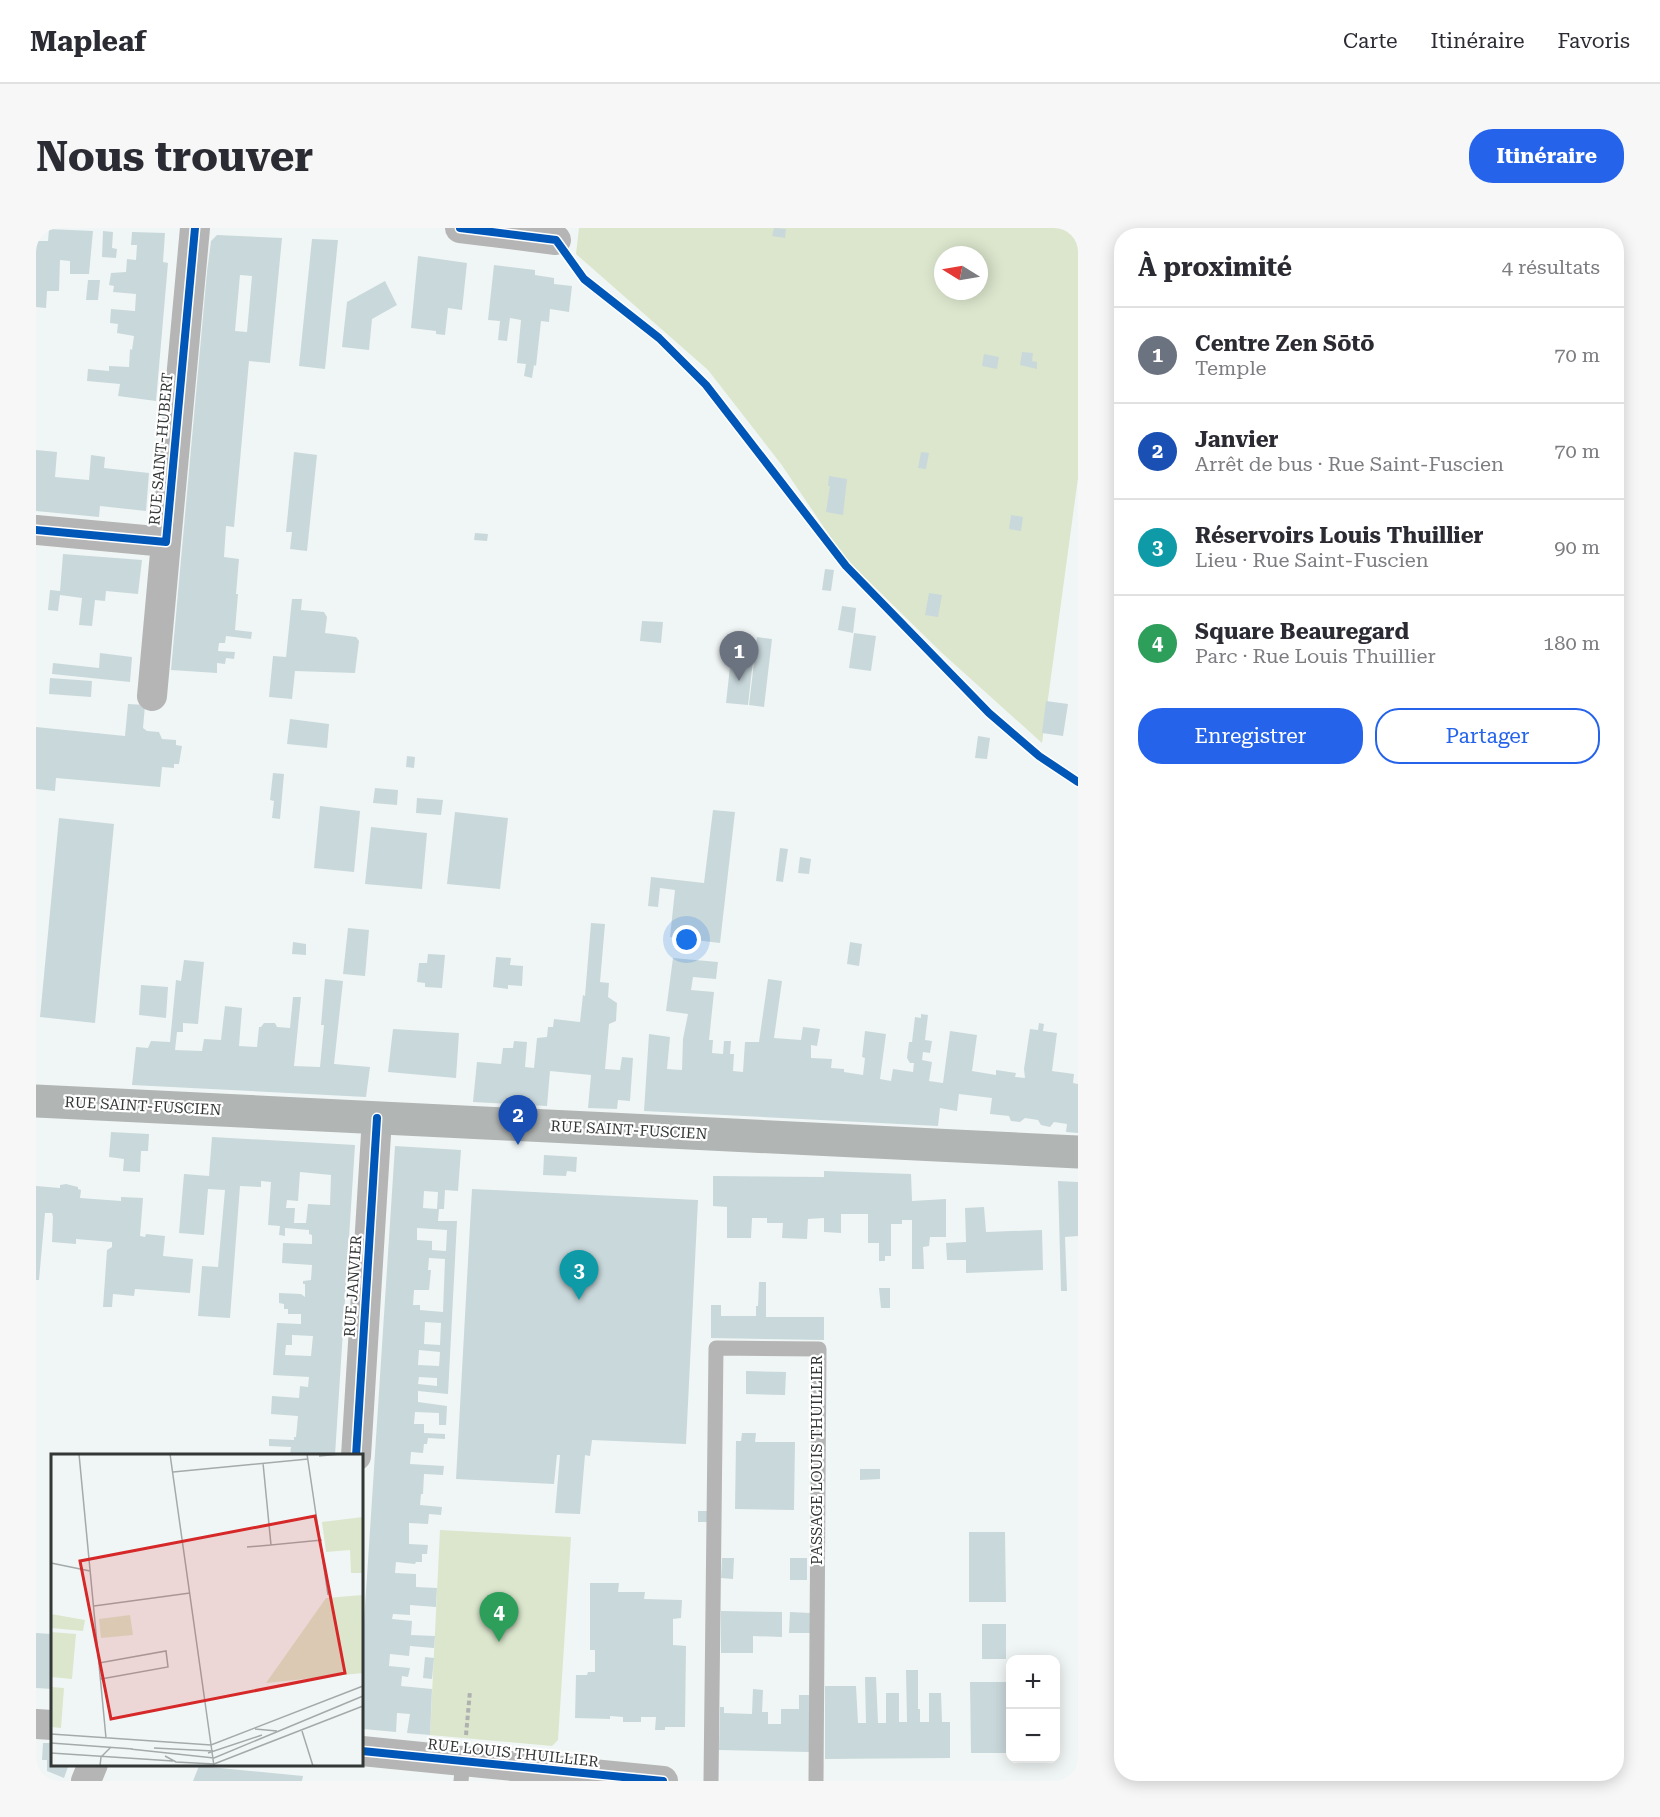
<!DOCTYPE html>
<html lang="fr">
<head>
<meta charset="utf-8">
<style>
	body { margin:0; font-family:"Roboto Serif",serif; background:#f7f7f7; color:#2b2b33 }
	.controls { position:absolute; right:18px; bottom:18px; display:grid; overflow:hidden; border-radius:12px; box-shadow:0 3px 15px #0003 }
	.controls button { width:54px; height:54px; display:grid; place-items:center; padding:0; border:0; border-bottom:2px solid #e1e1e2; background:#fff; color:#2b2b33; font:30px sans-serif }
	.compass { position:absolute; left:898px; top:18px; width:54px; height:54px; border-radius:50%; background:#fff; box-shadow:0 3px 15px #0003; rotate:281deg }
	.you { position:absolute; left:651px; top:712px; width:21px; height:21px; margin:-15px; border:4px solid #fff; border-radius:50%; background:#1a73e8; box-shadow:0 0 0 9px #1a73e833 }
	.badge { display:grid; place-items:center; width:39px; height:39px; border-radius:50%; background:#2563eb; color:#fff; font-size:20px; font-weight:700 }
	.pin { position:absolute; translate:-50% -50px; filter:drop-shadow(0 2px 3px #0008) }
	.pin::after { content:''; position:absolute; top:32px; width:21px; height:18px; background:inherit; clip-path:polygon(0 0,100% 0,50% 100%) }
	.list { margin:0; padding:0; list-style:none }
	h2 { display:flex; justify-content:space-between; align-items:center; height:78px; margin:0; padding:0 24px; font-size:26px }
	h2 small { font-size:20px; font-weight:400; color:#7c7c81 }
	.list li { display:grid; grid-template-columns:39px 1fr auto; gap:18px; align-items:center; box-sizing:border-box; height:96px; padding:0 24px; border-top:2px solid #e1e1e2 }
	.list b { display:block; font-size:22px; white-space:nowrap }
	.list p { margin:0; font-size:20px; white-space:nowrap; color:#7c7c81 }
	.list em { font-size:20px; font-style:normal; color:#7c7c81 }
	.actions { display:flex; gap:12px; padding:18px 24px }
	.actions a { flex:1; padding:14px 0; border:2px solid #2563eb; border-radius:24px; text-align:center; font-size:21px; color:#2563eb }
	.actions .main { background:#2563eb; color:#fff }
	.map { position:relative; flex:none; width:1042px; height:1553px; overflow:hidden; border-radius:24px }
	header { display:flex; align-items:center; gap:36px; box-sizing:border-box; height:84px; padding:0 30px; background:#fff; border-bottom:2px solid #e1e1e2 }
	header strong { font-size:28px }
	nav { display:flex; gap:33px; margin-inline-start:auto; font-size:21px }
	.intro { display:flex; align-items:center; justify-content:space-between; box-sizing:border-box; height:144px; padding:0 36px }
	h1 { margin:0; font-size:42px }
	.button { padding:15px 27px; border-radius:24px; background:#2563eb; color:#fff; font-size:21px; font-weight:700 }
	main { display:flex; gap:36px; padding:0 36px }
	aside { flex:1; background:#fff; border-radius:24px; box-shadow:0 3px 15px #0003 }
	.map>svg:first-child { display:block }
</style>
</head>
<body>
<header>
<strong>Mapleaf</strong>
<nav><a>Carte</a><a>Itinéraire</a><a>Favoris</a></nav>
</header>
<div class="intro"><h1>Nous trouver</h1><a class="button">Itinéraire</a></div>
<main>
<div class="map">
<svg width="1042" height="1553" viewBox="0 0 1042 1553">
	<rect width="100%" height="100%" fill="#f0f6f5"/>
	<!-- green -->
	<path fill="#dce6cd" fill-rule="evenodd" d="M543 0H1042V250L1006 515 906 425 808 329 745 236 672 142 540 26ZM907 27H943V63H907Z
		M404 1302 535 1309 522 1512 516 1518 394 1507Z"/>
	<!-- building -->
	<path fill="#c9d8db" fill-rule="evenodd" d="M738 0 750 1 749 10 736 8Z
		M13 1 57 3 53 46H34V33L24 32 23 63H11L10 80 0 79V13H12Z
		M67 3 77 4 76 20 81 21 80 30 66 29Z
		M96 4 129 5 127 34 132 35 120 173 82 168 84 156 51 153 52 141 73 143V138L93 139 94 121 96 122 98 108 81 105 82 96 74 95 75 81 99 83 100 66 77 64 78 58 73 57 75 45 90 44 91 31 100 32 101 17H95Z
		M181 7 246 10 234 135 213 133 198 299 190 298 188 329 203 331 200 366H202L199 402 216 404 215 411 190 408 189 415H183L182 423 199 424 198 431 190 430 189 436 181 435V445L135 442 171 44 175 13ZM204 47 216 48 211 104 199 103Z
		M276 11 302 12 289 141 263 138Z
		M382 28 431 35 426 82 412 80 409 107 400 106V103L375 100Z
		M458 37 499 42V47L518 50V56L536 58 533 84 514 81 513 94 505 93 500 138 498 137 496 150 488 148 490 136 481 135 485 92 474 90 471 113 462 112 464 93 452 92Z
		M52 52H64L62 72H50Z
		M349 53 361 77 336 91 333 122 306 119 311 74Z
		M986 124 997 125 996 133 1001 134V141L984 137Z
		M948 126 963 129 961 141 946 138Z
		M0 222 21 224 19 249 53 252 55 227 69 229 68 240 113 245 110 283 64 278 63 289 0 283Z
		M258 224 281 227 271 323 254 321 256 304H250Z
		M885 224 893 225 890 241 882 240Z
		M793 248 811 251 807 287 790 284 794 258H792Z
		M975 287 987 289 985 303 973 301Z
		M439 305 452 306 451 313 438 312Z
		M27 326 106 332 102 366 70 363 69 373 59 372 56 398 43 397 46 370 24 367 22 383 12 382 14 362 24 363Z
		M789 341 798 342 795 363 786 362Z
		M893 365 906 367 902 389 889 387Z
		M256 371H266L265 382 288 384 291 389 289 405 320 409 323 413 319 445 259 443 256 471 233 469 237 428 250 429Z
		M806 378 820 380 817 405 802 402Z
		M606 393 627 394 625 415 604 413Z
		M818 405 840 408 835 443 813 440Z
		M721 409 736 411 728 479 713 477Z
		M64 425 96 429 94 454 16 446 17 435 63 440Z
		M695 430 717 432 712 477 690 475Z
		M14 450 56 453 55 469 13 466Z
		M1010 473 1032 476 1027 508 1006 505Z
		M92 476 109 477 107 500 111 503 123 504 126 511 140 512V517L146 518 143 536H138V540L126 539 124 559 20 550 19 563 0 561V499L89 508Z
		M254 491 293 496 291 520 251 516Z
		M942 508 954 510 951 531 939 530Z
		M371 528 379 529 378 540 370 539Z
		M237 545 248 546 244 591 236 590 238 573 234 572Z
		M339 560 362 562 361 577 337 575Z
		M381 570 407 572 405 587 380 585Z
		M284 578 324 583 318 644 278 640Z
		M677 582 699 584 684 715 634 709 639 662 624 660 622 679 612 678 615 649 668 655Z
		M419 584 472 590 464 661 411 656Z
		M23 590 78 596 59 795 4 789Z
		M335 599 391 605 386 661 329 656Z
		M744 620 752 621 747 654 740 653Z
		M764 629 775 631 773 646 762 645Z
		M555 695 569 696 564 754 573 755 572 769 581 775 580 793 573 796 569 841 584 842 586 829 597 830 594 873 582 872 581 881 552 880 555 847 514 843 511 878 437 874 441 834 465 836 467 820H477L478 813 491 814 489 839 498 840 501 810 511 809 512 799H517L518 791 544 794 547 767 549 768Z
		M312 700 333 702 329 748 307 746Z
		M257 714 270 716V727L256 726Z
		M814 714 826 716 823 738 811 736Z
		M392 726 409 727 406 760 389 759V755L381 754 383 735H391Z
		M460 729 475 730 474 737 487 738 486 758 472 757V761L457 759Z
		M637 730 682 734 680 751 657 749 655 762 678 764 673 812H677L676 825 687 826 688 813H695L694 826H698L697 843 707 844 709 814H723L732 751 746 753 738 810 765 812 767 799 784 801 781 818 775 817V830L796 831 795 840 808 841V844L827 847 829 830 826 829 829 803 850 806 844 851 855 853 857 841 877 844 878 835H874L871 830 873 814H876L879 789 885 790V786L892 787 889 812 896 813 894 825 887 824 886 832 896 834 893 853 907 855 914 803 941 807 936 843 960 847V842L980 845 979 849 989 850 988 841 994 801 1002 802 1003 795 1008 796 1007 803 1021 805 1016 843 1038 846 1037 855 1042 856V905L1030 904 1031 896 1018 894 1014 899 1005 897 1002 892 989 890 984 894 975 893 973 888 954 886 956 870 923 866 921 883 904 880 902 898 608 883 613 806 634 809 631 841 646 842 647 811 652 786 630 783Z
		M148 732 168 734 162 796 147 795V804H141L139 822 166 823 168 811 185 812 189 778 206 780 203 818 221 819 223 799H225L228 795H239L241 799 254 800 257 769H265L258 838 284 839 288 797H285L289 751 307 753 298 836 334 839 330 869 96 857 100 819 112 820 115 813 134 814 140 752 145 753Z
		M105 757 132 759 130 790 103 787Z
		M357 801 423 805 420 850 352 844Z
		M75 904 113 906 112 923H105L104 944 87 943 88 931 73 929Z
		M176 909 319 917 299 1227H254L255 1219 233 1218V1211L258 1212V1209H260L262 1188 235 1186 236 1168 263 1170 264 1158 272 1159 273 1149 237 1147 241 1095 265 1096V1086H252V1081H248V1076L243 1075V1065L265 1066 269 1069V1056H267V1053L275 1052 276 1037 246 1035 247 1015 276 1016V1007L273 1006V1002L249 1000V1008L243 1007 244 998 232 997 235 954 225 953V959L204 958 194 1090 162 1088 166 1038 182 1039 189 962 172 961 168 1007 143 1005 148 946 173 948ZM264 944 295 947 294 977 272 976 270 995H258L259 980H250L251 972 262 973ZM256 1107 277 1108 275 1128 249 1127 250 1117H256Z
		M359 918 425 922 422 963 409 962 408 981H403L402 993H421L412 1166 382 1163V1174L411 1178 410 1197H403V1185L379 1184 378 1196H388V1205L409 1206V1211L392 1210 391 1216H388L387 1225 375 1224 374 1236 408 1238 407 1247 388 1246 387 1266H385L384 1277 406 1279 405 1287 393 1286 392 1296 373 1295V1316L392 1317 391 1326H386V1334H380L379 1336 360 1334 359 1345 380 1346V1359L401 1360 400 1379 374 1377V1387L357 1386 356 1391 376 1393 375 1407 399 1408 398 1420 374 1418 373 1428 354 1426 353 1438 374 1440 372 1449 366 1448 365 1458 396 1461 394 1507 371 1505 374 1486 361 1485 360 1504 327 1501 326 1499V1425ZM388 963 402 964 401 981 387 980ZM381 1000 411 1002 410 1023 396 1022V1013L381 1012ZM393 1030 409 1031 407 1084 384 1082V1077H377L378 1062H393L395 1042H392ZM389 1094 405 1095 404 1117 388 1116ZM383 1122 404 1124 403 1138 382 1137ZM383 1149 401 1150V1158L382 1156Z
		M508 927 541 929 540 944 531 943 530 948 507 947Z
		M788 943 875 946 876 973 910 971V1009H894L893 1018 887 1019 888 1041H876V992H866V996H855V1028H849V1033H843V1015H832V986H805V1005L788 1004V990L772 991 771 1011 746 1010 747 995H731V990H716L715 1010H691V979L677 978V948L788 949Z
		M1022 953 1042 954V1008L1029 1009 1031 1063H1025Z
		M30 956 42 959V961L45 962 44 970 85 973V969L107 970 104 1008 109 1009 110 1006 129 1008 127 1028 157 1031 154 1065 99 1061 98 1068 77 1066 76 1079H67L71 1022 76 1019V1014L40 1011V1016L16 1014 17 989 16 985H9L3 1052H0V958L24 960V957Z
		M436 961 662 972 650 1216 556 1212 554 1228 549 1227 544 1286 519 1285 524 1227H521L518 1256 420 1251Z
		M948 979 950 1004 1006 1002 1007 1042 930 1045V1032H911L910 1015 930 1014 929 980Z
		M723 1054H730V1089H788V1112L675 1110V1077H685V1088H720V1078H722Z
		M843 1060H854V1080H845Z
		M710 1143 750 1144 749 1167 710 1166Z
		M706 1205H720L719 1214H759L758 1282 699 1281 700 1213H705Z
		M824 1241H844V1251L824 1252Z
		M662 1283H671V1294H662Z
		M933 1304H969L970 1374H933Z
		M686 1330H698L697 1351 685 1350Z
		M754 1330H771V1352H754Z
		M554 1355H583L582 1364H609L608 1371 646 1372 645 1390 637 1391V1417L650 1418 649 1499H629V1502H619L620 1489H605V1494H587V1489L574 1488V1491L539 1490 540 1447H551L552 1444H559V1422H554Z
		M685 1383 746 1384V1409L717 1408V1425H685Z
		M754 1384 774 1385V1405H753Z
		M946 1396H970V1431H946Z
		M0 1405 16 1406V1461L0 1460Z
		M389 1429 398 1430 396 1451 387 1450Z
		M870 1442H882V1481H884V1494H893V1465H905L906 1494H914V1530L789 1531V1458H820L822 1495H830L829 1449H840L842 1495H850V1465H863V1494H871Z
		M934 1454H970L971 1525H935Z
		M717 1461 727 1462 726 1484H732V1496H745V1481H763V1467H773V1524L683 1522 684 1479H688V1485L716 1486Z
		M7 1515H16V1536H33L28 1550 11 1543V1532H6Z
		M163 1538 267 1548 266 1553H157Z"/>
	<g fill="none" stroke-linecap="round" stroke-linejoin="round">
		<!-- path -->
		<path stroke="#afb1b0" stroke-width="4" stroke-dasharray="4.5 3" stroke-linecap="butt" d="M430 1507 434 1463"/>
		<!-- service -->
		<path stroke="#b4b5b4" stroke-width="15" d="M425 1553 427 1533
			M675 1553 680 1120 783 1121 780 1553"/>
		<!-- minor -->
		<path stroke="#b4b5b4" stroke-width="30" d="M424 0 520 12
			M0 302 130 314 159 0
			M116 468 130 314
			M320 1228 341 890
			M0 1496 16 1497
			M326 1523 627 1553
			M50 1553 57 1536"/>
		<!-- secondary -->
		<path stroke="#b1b5b4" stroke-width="33" d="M0 873 1042 924"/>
		<defs>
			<path id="cycleway" d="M424 0 520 12 548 51 623 110 670 157 810 338 953 485 1003 528 1042 554
				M0 302 130 314 159 0
				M320 1228 341 890
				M326 1523 627 1553"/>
		</defs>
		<!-- cycleway casing -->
		<use href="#cycleway" stroke="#fff" stroke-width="11"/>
		<!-- cycleway -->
		<use href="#cycleway" stroke="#0057b8" stroke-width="8"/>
	</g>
	<g text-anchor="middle" stroke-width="4.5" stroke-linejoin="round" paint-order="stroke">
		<!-- street labels -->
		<g font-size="15" fill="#333736" stroke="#fff">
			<text transform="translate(125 221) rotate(-85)" y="5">RUE SAINT-HUBERT</text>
			<text transform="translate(107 878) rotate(3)" y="5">RUE SAINT-FUSCIEN</text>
			<text transform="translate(593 902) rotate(3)" y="5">RUE SAINT-FUSCIEN</text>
			<text transform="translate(317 1058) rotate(-86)" y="5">RUE JANVIER</text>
			<text transform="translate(781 1232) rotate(-90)" y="5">PASSAGE LOUIS THUILLIER</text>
			<text transform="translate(477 1525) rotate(6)" y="5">RUE LOUIS THUILLIER</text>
		</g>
	</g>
	<!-- overview -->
	<g transform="translate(15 1226)">
		<rect width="312" height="312" fill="#f0f6f5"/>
		<path d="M312 63V119H300L299 96 275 98 271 68ZM312 141V219L215 229 275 144ZM0 160 34 166 32 177 0 174ZM79 161 82 181 50 184 48 165ZM0 178 25 180 21 225 0 223ZM0 233 13 234 10 274 0 273Z" fill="#dce6cd"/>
		<path fill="none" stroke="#a4aaa9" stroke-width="1.5" d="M28 0 55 284M119 0 163 312M256 0 277 141M268 2 289 0M212 9 220 91 271 86M122 18 257 5M196 93 220 91M0 109 39 117M43 152 139 139M48 209 115 197 117 213 50 225M204 275 226 277M251 277 262 312M0 280 160 291 312 232M0 289 82 295M103 294 162 297M79 295 163 304 312 242M0 299 122 307M157 299 211 281M114 302 125 308 163 310M163 310 312 252M49 312 50 303 60 293"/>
		<path fill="#d62828" fill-opacity="0.15" stroke="#d62828" stroke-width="3" d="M264 62 294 219 60 265 29 107Z"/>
		<rect width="312" height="312" fill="none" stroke="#333736" stroke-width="3"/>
	</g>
</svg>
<div class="controls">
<button>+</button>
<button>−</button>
</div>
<svg class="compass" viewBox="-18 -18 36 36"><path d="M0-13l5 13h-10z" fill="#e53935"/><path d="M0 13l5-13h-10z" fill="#7c7c81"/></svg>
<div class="you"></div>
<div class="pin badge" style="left:703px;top:453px;background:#6b7280">1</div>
<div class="pin badge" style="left:482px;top:917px;background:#1a4fb4">2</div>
<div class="pin badge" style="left:543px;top:1072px;background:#0f9aa8">3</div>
<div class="pin badge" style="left:463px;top:1414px;background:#2e9e5b">4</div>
</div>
<aside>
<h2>À proximité<small>4 résultats</small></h2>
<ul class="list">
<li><span class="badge" style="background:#6b7280">1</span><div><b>Centre Zen Sōtō</b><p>Temple</p></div><em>70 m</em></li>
<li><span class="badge" style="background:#1a4fb4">2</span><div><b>Janvier</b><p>Arrêt de bus · Rue Saint-Fuscien</p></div><em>70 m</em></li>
<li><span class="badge" style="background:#0f9aa8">3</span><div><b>Réservoirs Louis Thuillier</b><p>Lieu · Rue Saint-Fuscien</p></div><em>90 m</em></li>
<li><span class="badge" style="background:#2e9e5b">4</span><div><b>Square Beauregard</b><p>Parc · Rue Louis Thuillier</p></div><em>180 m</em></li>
</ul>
<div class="actions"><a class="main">Enregistrer</a><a>Partager</a></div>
</aside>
</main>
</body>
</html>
